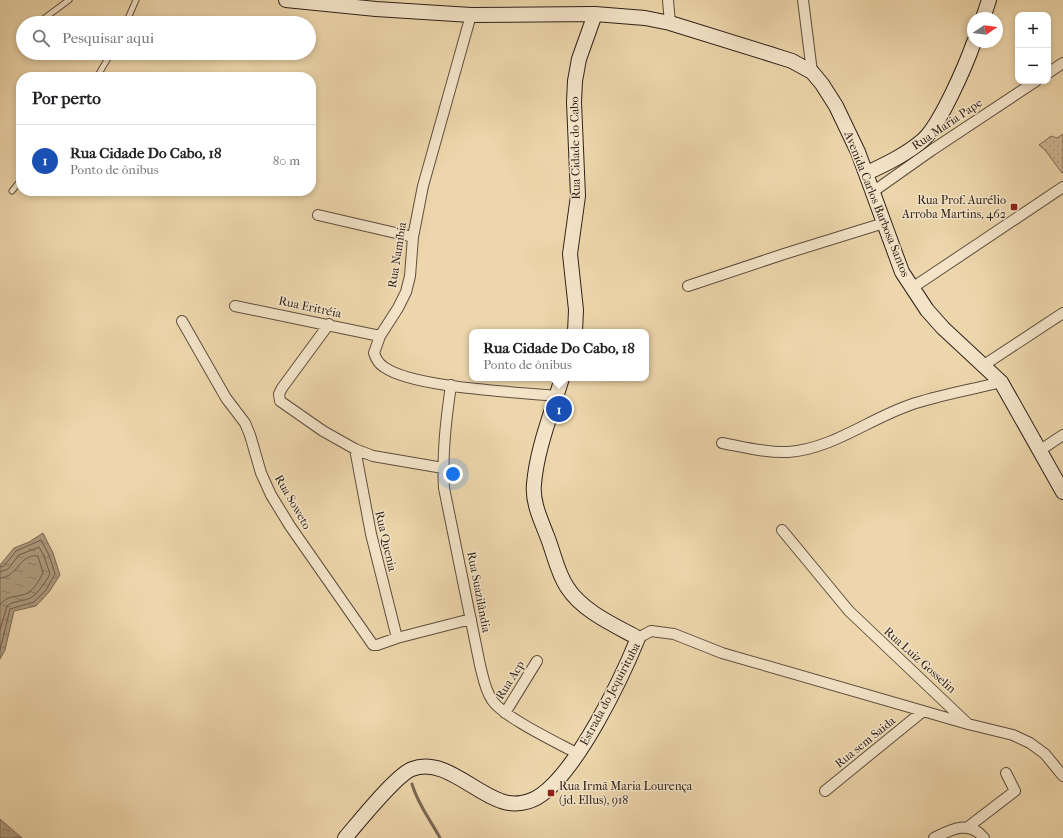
<!DOCTYPE html>
<html lang="pt">
<head>
<meta charset="utf-8">
<style>
	body { margin:0; font-family:"IM FELL French Canon",serif; background:#f2f2f2; color:#202124 }
	.controls { position:absolute; right:12px; top:12px; display:grid; overflow:hidden; border-radius:8px; box-shadow:0 2px 6px #0003 }
	.controls button { width:36px; height:36px; display:grid; place-items:center; padding:0; border:0; border-bottom:1px solid #e0e0e0; background:#fff; color:#202124; font:20px sans-serif }
	.compass { position:absolute; left:967px; top:12px; width:36px; height:36px; border-radius:50%; background:#fff; box-shadow:0 2px 6px #0003; rotate:77deg }
	.you { position:absolute; left:453px; top:474px; width:14px; height:14px; margin:-10px; border:3px solid #fff; border-radius:50%; background:#1a73e8; box-shadow:0 0 0 6px #1a73e833 }
	.badge { display:grid; place-items:center; width:26px; height:26px; border-radius:50%; background:#1a73e8; color:#fff; font-size:13px; font-weight:700 }
	.pin { position:absolute; translate:-50% -50%; border:2px solid #fff; box-shadow:0 1px 4px #0006 }
	.popup { position:absolute; left:469px; top:329px; width:180px; height:52px; box-sizing:border-box; display:grid; place-content:center; border-radius:8px; background:#fff; filter:drop-shadow(0 1px 3px #0005); font-size:13px; white-space:nowrap; color:#757577 }
	.popup b { font-size:15px; color:#202124 }
	.popup::after { content:''; position:absolute; left:50%; top:100%; margin-left:-8px; border:8px solid transparent; border-top-color:#fff }
	.list { margin:0; padding:0; list-style:none }
	h2 { display:flex; justify-content:space-between; align-items:center; height:52px; margin:0; padding:0 16px; font-size:17px }
	h2 small { font-size:13px; font-weight:400; color:#757577 }
	.list li { display:grid; grid-template-columns:26px 1fr auto; gap:12px; align-items:center; box-sizing:border-box; height:72px; padding:0 16px; border-top:1px solid #e0e0e0 }
	.list b { display:block; font-size:15px; white-space:nowrap }
	.list p { margin:0; font-size:13px; white-space:nowrap; color:#757577 }
	.list em { font-size:13px; font-style:normal; color:#757577 }
	.icon { flex:none; width:22px; height:22px; fill:none; stroke:currentColor; stroke-width:2; stroke-linecap:round; stroke-linejoin:round }
	.map { position:relative; flex:none; width:1063px; height:838px; overflow:hidden }
	.search { position:absolute; background:#fff; box-shadow:0 2px 6px #0003; left:16px; top:16px; width:300px; height:44px; display:flex; align-items:center; gap:10px; box-sizing:border-box; padding:0 14px; border-radius:22px; color:#757577; font-size:15px }
	.panel { position:absolute; background:#fff; box-shadow:0 2px 6px #0003; left:16px; top:72px; width:300px; height:124px; border-radius:16px }
	.map>svg:first-child { display:block }
</style>
</head>
<body>
<div class="map">
<svg width="1063" height="838" viewBox="0 0 1063 838">
	<defs>
		<pattern id="grass-dots" width="8" height="8" patternUnits="userSpaceOnUse"><rect width="8" height="8" fill="#cdb793"/><path d="M2 2h.1M6 6h.1" fill="none" stroke="#b09d7e" stroke-width="1.8" stroke-linecap="round"/></pattern>
		<pattern id="water-ripples" width="26" height="14" patternUnits="userSpaceOnUse"><rect width="26" height="14" fill="#ac987a"/><path d="M2 4q2-2 4 0t4 0M15 11q2-2 4 0t4 0" fill="none" stroke="#8c7c63"/></pattern>
	</defs>
	<rect width="100%" height="100%" fill="#edd6ab"/>
	<filter id="stains"><feTurbulence type="fractalNoise" baseFrequency=".005" numOctaves="4"/><feColorMatrix values="0 0 0 0 .2 0 0 0 0 .09 0 0 0 0 .02 0 0 0 .5 -.17"/></filter>
	<radialGradient id="worn" r=".72"><stop offset=".6" stop-color="#630" stop-opacity="0"/><stop offset="1" stop-color="#630" stop-opacity=".3"/></radialGradient>
	<!-- grass -->
	<path fill="url(#grass-dots)" stroke="#7e6c57" d="M1063 134V172L1062 173 1045 150 1039 145 1051 136 1057 138Z"/>
	<!-- water -->
	<path fill="url(#water-ripples)" stroke="#7a6854" d="M43 533 53 553 60 575 49 592 36 606 14 611 5 650 0 659V565L14 548 29 542Z
		M0 819 22 838H0Z"/>
	<g fill="none" stroke-linecap="round" stroke-linejoin="round">
		<!-- shore -->
		<path stroke="#6d5c4a" stroke-width="1" d="M0 567 4 566 16 551 41 540 49 555 55 574 46 590 34 602 10 609 0 650
			M0 572 8 569 19 555 39 547 44 556 50 574C46 581 39 592 32 597 24 602 14 600 7 606L0 630
			M0 578C17 578 20 553 38 556L43 573C40 579 34 589 28 593 18 598 7 594 0 605"/>
		<!-- stream -->
		<path stroke="#7a6854" stroke-width="3" d="M412 784C418 805 430 819 440 838"/>
		<defs>
			<path id="lane" d="M38 23 69 0
				M126 23 136 0
				M23 34V42
				M97 77 111 53
				M12 191 21 180"/>
			<path id="street" d="M668 0 670 23
				M803 0 812 72
				M471 15 423 186 413 237 410 276 406 292 398 308 380 336 374 353C376 359 379 364 384 367 413 388 518 392 557 396
				M1048 73 1063 63
				M874 191 932 150 1036 81
				M318 215 413 237
				M688 286 784 254 884 223
				M912 288 1063 187
				M235 306 380 336
				M182 321 226 398 245 423 250 435 261 473 271 495 290 526 373 645H377L397 638 471 619
				M329 324 282 388 279 394 280 401 323 431 355 449 373 456 443 468
				M984 365 1063 313
				M451 385C446 420 442 453 444 488L480 665C483 677 485 690 492 700 503 717 558 743 578 754
				M722 443C744 447 766 453 788 452 832 449 869 419 910 405 939 395 971 390 1001 382
				M355 449 371 534 397 638
				M1039 451 1063 435
				M782 530 849 611 968 724 1013 735 1030 743 1045 754 1063 776
				M638 638 651 631 674 634 722 653 968 724
				M505 713 537 661
				M825 791 922 712
				M968 827 1015 791 1006 773
				M934 838C952 829 969 820 984 838"/>
			<path id="secondary" d="M286 0 376 9 471 15 595 14 645 18 670 23 770 54 792 61 812 72 822 84 836 106 858 152 902 272 927 310 943 328 1001 382 1063 492
				M983 18 989 0
				M867 173C886 164 907 154 923 140 940 125 966 65 974 42
				M575 332 576 310 570 254 578 196 574 102 575 81 579 59 595 14
				M345 838C358 823 396 775 412 769 443 757 473 792 501 801 514 806 530 803 541 795 578 769 621 680 638 638 614 625 582 611 567 587 557 572 554 553 547 536 541 520 532 502 534 484 537 448 552 412 562 378"/>
		</defs>
		<!-- lane casing -->
		<use href="#lane" stroke="#5e4e3f" stroke-width="7"/>
		<!-- street casing -->
		<use href="#street" stroke="#5e4e3f" stroke-width="12"/>
		<!-- secondary casing -->
		<use href="#secondary" stroke="#2e211b" stroke-width="16"/>
		<!-- lane -->
		<use href="#lane" stroke="#f3e4c8" stroke-width="5"/>
		<!-- street -->
		<use href="#street" stroke="#f3e4c8" stroke-width="10"/>
		<!-- secondary -->
		<use href="#secondary" stroke="#f3e4c8" stroke-width="14"/>
	</g>
	<!-- markers -->
	<g fill="#8f2418" stroke="#f3e4c8" stroke-width="1.5">
		<rect x="1010" y="203" width="8" height="8" rx="2"/>
		<rect x="547" y="789" width="8" height="8" rx="2"/>
	</g>
	<g text-anchor="middle" stroke-width="3" stroke-linejoin="round" paint-order="stroke">
		<!-- street labels -->
		<g font-size="12" fill="#2e211b" stroke="#f3e4c8">
			<text transform="translate(947 124) rotate(-34)" y="4">Rua Maria Pape</text>
			<text transform="translate(575 148) rotate(-91)" y="4">Rua Cidade do Cabo</text>
			<text transform="translate(877 204) rotate(68)" y="4">Avenida Carlos Barbosa Santos</text>
			<text transform="translate(397 255) rotate(-81)" y="4">Rua Namíbia</text>
			<text transform="translate(310 307) rotate(12)" y="4">Rua Eritréia</text>
			<text transform="translate(293 502) rotate(60)" y="4">Rua Soweto</text>
			<text transform="translate(386 541) rotate(77)" y="4">Rua Quenia</text>
			<text transform="translate(479 592) rotate(79)" y="4">Rua Suazilândia</text>
			<text transform="translate(920 660) rotate(42)" y="4">Rua Luiz Gosselin</text>
			<text transform="translate(510 680) rotate(-58)" y="4">Rua Acp</text>
			<text transform="translate(610 694) rotate(-62)" y="4">Estrada do Jequirituba</text>
			<text transform="translate(865 742) rotate(-39)" y="4">Rua sem Saida</text>
		</g>
		<!-- poi labels -->
		<g font-size="12" fill="#2e211b" stroke="#f3e4c8" text-anchor="end">
			<text x="1006" y="204">Rua Prof. Aurélio<tspan x="1006" dy="14">Arroba Martins, 462</tspan></text>
			<text x="559" y="790" text-anchor="start">Rua Irmã Maria Lourença<tspan x="559" dy="14">(jd. Ellus), 918</tspan></text>
		</g>
	</g>
	<rect width="100%" height="100%" filter="url(#stains)"/>
	<rect width="100%" height="100%" fill="url(#worn)"/>
</svg>
<div class="controls">
<button>+</button>
<button>−</button>
</div>
<svg class="compass" viewBox="-18 -18 36 36"><path d="M0-13l5 13h-10z" fill="#e53935"/><path d="M0 13l5-13h-10z" fill="#757577"/></svg>
<div class="you"></div>
<div class="pin badge" style="left:559px;top:409px;background:#1a4fb4">1</div>
<div class="popup"><b>Rua Cidade Do Cabo, 18</b>Ponto de ônibus</div>
<div class="search"><svg class="icon" aria-label="search" viewBox="0 0 24 24"><circle cx="10" cy="10" r="6"/><path d="M15 15l6 6"/></svg>Pesquisar aqui</div>
<section class="panel">
<h2>Por perto<small></small></h2>
<ul class="list">
<li><span class="badge" style="background:#1a4fb4">1</span><div><b>Rua Cidade Do Cabo, 18</b><p>Ponto de ônibus</p></div><em>80 m</em></li>
</ul>
</section>
</div>
</body>
</html>
